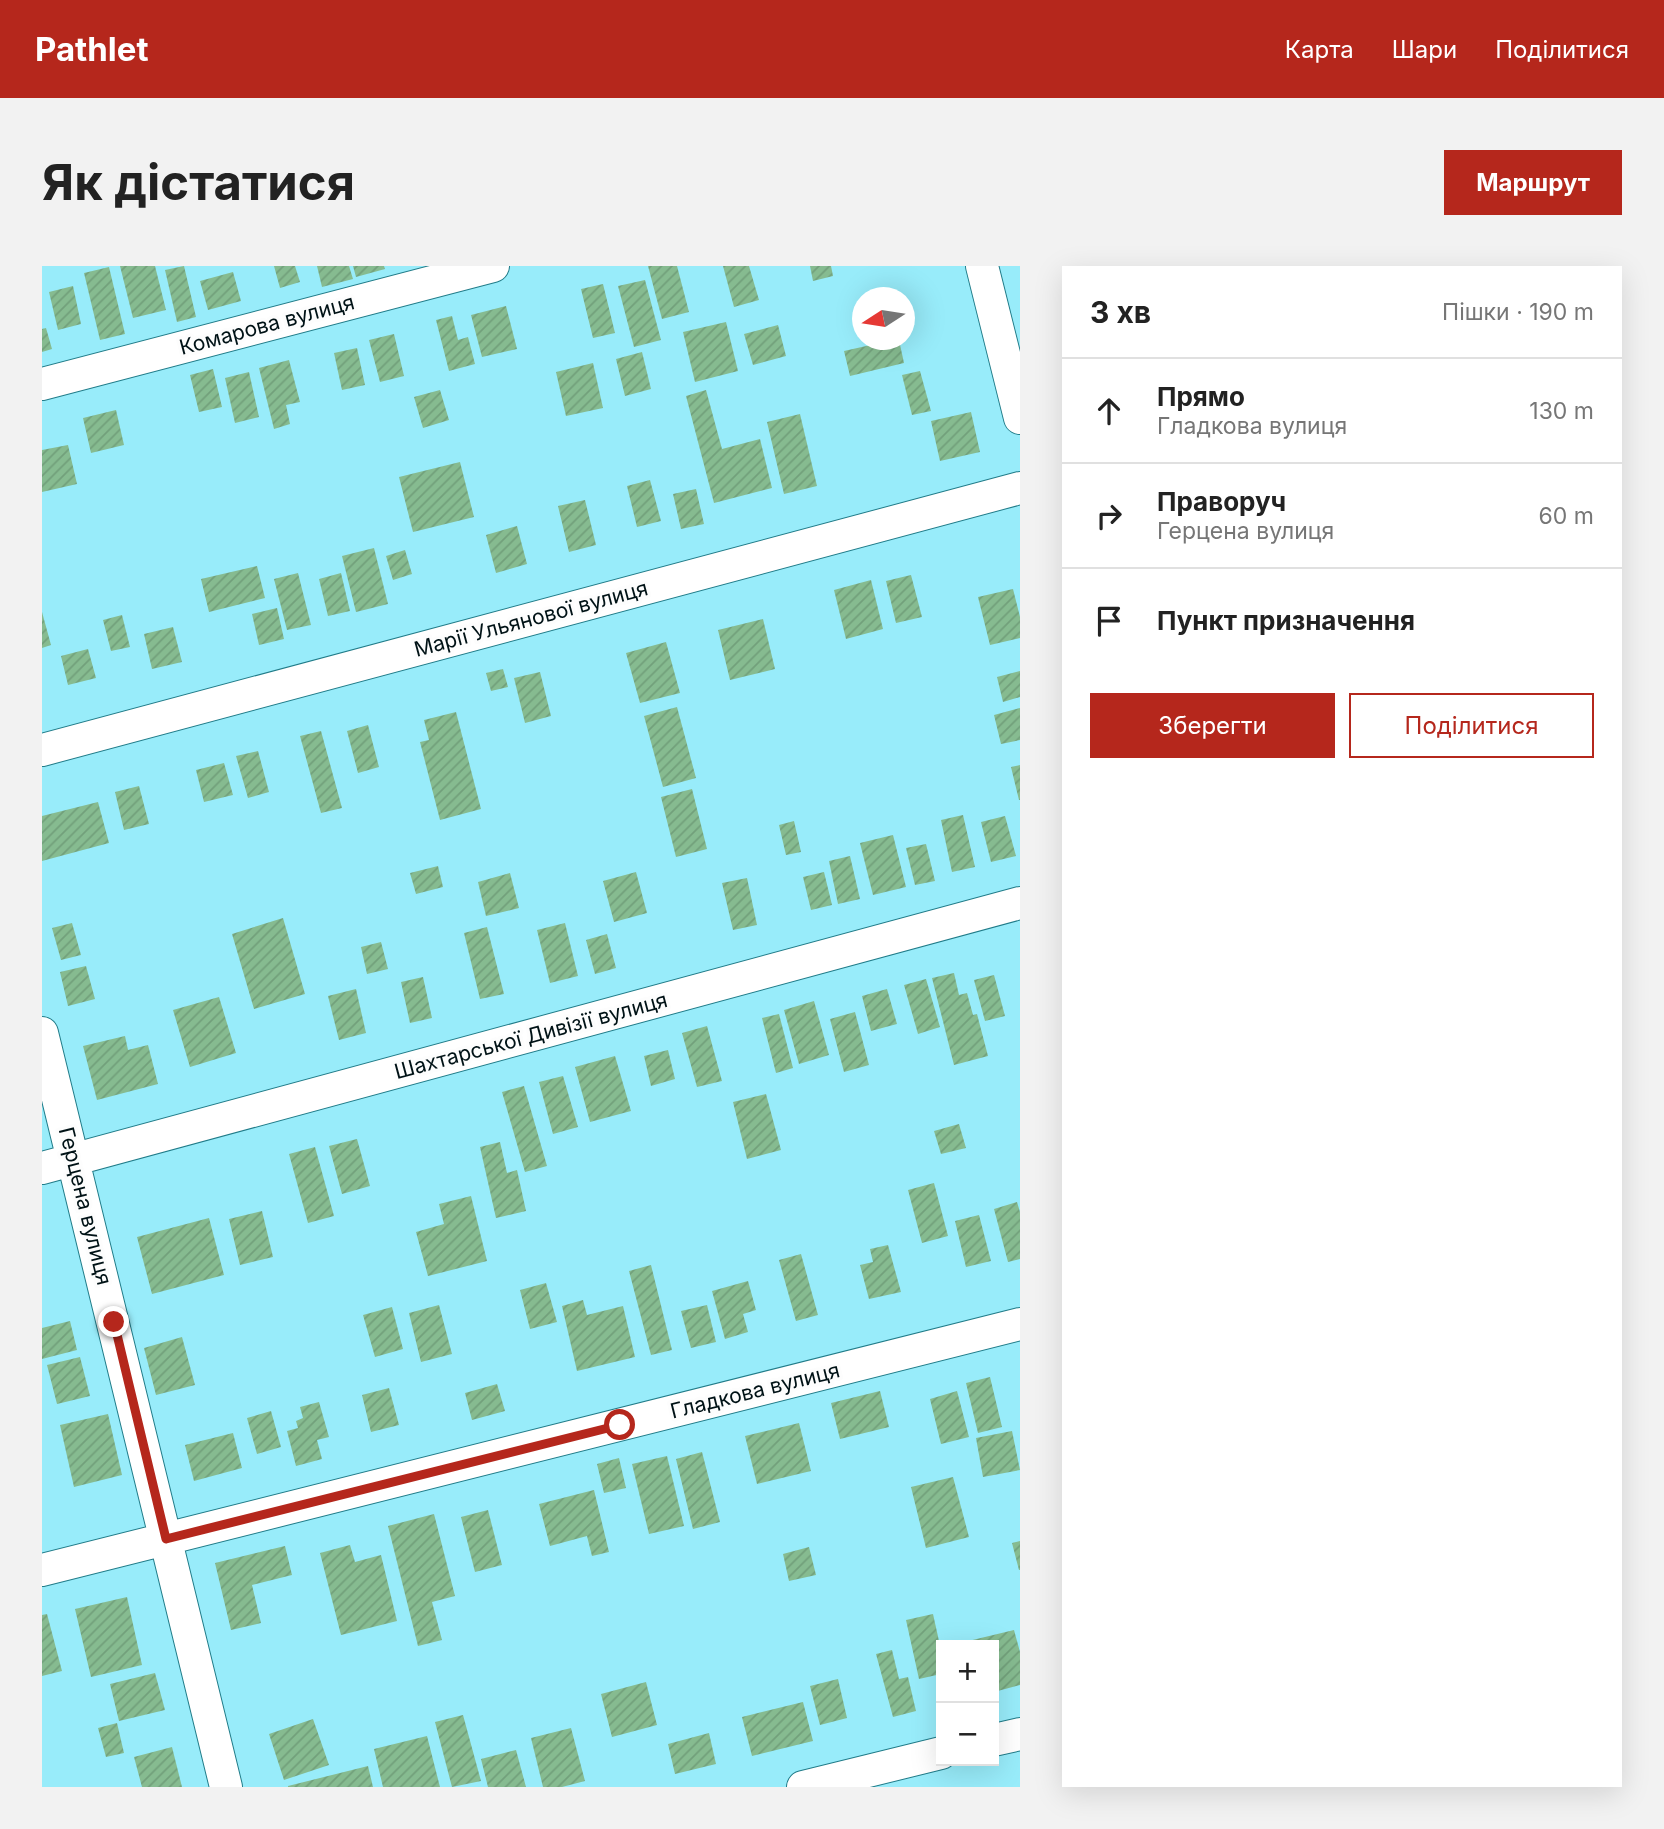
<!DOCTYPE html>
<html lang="uk">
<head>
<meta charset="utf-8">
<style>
	body { margin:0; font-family:Inter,sans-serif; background:#f2f2f2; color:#222 }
	.controls { position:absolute; right:21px; bottom:21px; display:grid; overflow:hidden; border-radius:0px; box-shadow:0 7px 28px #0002 }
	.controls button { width:63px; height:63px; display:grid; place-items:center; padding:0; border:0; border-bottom:2px solid #e0e0e0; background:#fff; color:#222; font:35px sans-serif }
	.compass { position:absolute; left:810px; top:21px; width:63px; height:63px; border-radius:50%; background:#fff; box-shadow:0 7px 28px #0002; rotate:258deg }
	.stop { position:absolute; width:21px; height:21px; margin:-16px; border:5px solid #b5271c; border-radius:50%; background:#fff }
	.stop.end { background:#b5271c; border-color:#fff; box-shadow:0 2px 7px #0008 }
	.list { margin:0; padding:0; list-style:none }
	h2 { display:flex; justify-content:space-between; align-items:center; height:91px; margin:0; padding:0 28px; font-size:30px }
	h2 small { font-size:23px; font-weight:400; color:#767676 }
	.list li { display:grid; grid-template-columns:46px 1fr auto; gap:21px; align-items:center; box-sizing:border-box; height:105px; padding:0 28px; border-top:2px solid #e0e0e0 }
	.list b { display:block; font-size:26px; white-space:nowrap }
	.list p { margin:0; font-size:23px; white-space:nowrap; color:#767676 }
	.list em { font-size:23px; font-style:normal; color:#767676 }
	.actions { display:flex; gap:14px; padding:21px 28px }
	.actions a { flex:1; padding:16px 0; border:2px solid #b5271c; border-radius:0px; text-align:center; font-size:24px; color:#b5271c }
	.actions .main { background:#b5271c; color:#fff }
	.icon { flex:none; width:38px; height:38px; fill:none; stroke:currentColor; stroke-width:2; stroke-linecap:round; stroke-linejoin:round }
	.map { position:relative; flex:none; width:978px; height:1521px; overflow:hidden; border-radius:0px }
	header { display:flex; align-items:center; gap:42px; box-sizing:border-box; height:98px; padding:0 35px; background:#b5271c; color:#fff }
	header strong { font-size:33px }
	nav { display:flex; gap:38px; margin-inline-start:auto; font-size:24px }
	.intro { display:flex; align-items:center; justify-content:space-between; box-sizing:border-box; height:168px; padding:0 42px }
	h1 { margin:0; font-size:49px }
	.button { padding:18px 32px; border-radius:0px; background:#b5271c; color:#fff; font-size:24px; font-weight:700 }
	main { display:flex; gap:42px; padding:0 42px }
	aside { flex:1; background:#fff; border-radius:0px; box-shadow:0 7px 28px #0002 }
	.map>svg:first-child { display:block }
</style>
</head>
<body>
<header>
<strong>Pathlet</strong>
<nav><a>Карта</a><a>Шари</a><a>Поділитися</a></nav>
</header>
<div class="intro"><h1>Як дістатися</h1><a class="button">Маршрут</a></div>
<main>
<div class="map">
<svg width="978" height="1521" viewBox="0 0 978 1521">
	<defs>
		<pattern id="building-hatch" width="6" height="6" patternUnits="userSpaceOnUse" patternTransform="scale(1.75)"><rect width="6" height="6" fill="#86bb90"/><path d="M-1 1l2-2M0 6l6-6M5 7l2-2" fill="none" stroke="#72a07b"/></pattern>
	</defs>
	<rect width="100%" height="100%" fill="#98ecfa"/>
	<!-- building -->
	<path fill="url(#building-hatch)" d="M78 0H113L124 44 91 52Z
		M142 0 154 51 135 56 123 4Z
		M232 0H253L258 16 238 22Z
		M275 0H307L311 13 280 21Z
		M311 0H342L343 3 314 11Z
		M606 0H635L647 46 620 53Z
		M681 0H707L717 34 692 41Z
		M768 0H789L791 10 771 15Z
		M67 1 83 68 58 74 42 7Z
		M191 6 199 35 166 44 158 15Z
		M603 14 619 74 592 81 576 20Z
		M561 18 573 67 551 72 539 23Z
		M31 20 39 58 16 64 7 26Z
		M464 40 475 83 440 91 429 49Z
		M410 50 416 74 426 71 433 98 407 105 394 54Z
		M684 56 696 105 653 116 641 66Z
		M736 59 744 90 711 99 702 68Z
		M4 62 10 83 0 86V63Z
		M352 68 362 110 338 116 327 74Z
		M851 74H857L862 97 808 110 802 85Z
		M315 82 323 119 300 124 292 87Z
		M600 86 609 123 583 130 574 93Z
		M247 94 258 136 244 139 248 158 232 163 217 102Z
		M551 97 561 142 524 150 514 106Z
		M171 103 180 141 157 146 148 109Z
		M878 105 889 145 870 149 860 109Z
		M207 106 217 151 193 157 183 112Z
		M398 124 407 154 381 162 372 131Z
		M664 124 680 183 718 173 730 222 672 237 644 130Z
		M74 144 82 179 49 187 41 152Z
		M929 146 938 186 898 195 889 155Z
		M758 148 775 220 742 228 725 156Z
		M26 179 35 218 0 226V184Z
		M418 196 432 251 371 266 357 211Z
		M608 214 619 255 595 261 585 220Z
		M654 223 662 258 639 263 631 228Z
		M543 234 554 279 527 286 516 240Z
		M475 260 485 298 454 307 444 269Z
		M332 282 346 338 314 346 300 290Z
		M363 284 370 308 351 314 344 290Z
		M215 300 223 332 167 346 159 313Z
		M256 307 269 359 245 364 232 313Z
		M299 307 308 345 286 350 277 313Z
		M869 309 880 351 854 357 844 315Z
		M829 314 841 363 804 373 792 324Z
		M971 323 978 351V372L948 379 936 331Z
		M235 342 242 373 217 379 210 348Z
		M0 346 9 379 0 382Z
		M80 349 88 381 69 385 61 354Z
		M721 353 733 403 688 414 676 364Z
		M131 361 140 396 110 403 102 368Z
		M624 376 638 427 598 437 584 387Z
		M46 383 54 412 26 419 19 390Z
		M461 403 466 421 449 425 444 407Z
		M978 405V431L961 436 955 411Z
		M498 406 509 450 483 457 472 412Z
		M635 441 654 512 621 521 602 450Z
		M978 442V474L959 478 952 449Z
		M414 446 439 543 398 554 378 476 387 474 382 454Z
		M326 459 337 501 316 507 305 465Z
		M279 465 300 542 279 547 258 470Z
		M216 485 227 526 206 532 194 490Z
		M182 497 191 529 162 536 154 504Z
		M978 499V534H977L969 501Z
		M97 520 107 558 82 564 73 526Z
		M650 523 665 583 634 591 619 531Z
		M56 536 67 577 0 595V550Z
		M921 549 933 601 910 606 899 554Z
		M963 550 974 590 949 596 939 556Z
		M752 555 759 586 744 589 737 559Z
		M851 569 864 621 831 629 818 577Z
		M884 578 893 615 873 619 864 582Z
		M808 590 818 633 796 638 787 595Z
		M396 600 401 621 374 628 368 607Z
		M594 606 605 647 572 656 561 615Z
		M782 606 790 639 769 644 761 611Z
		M468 607 477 642 444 650 436 616Z
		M705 612 715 659 691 664 680 617Z
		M241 652 263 728 212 743 190 668Z
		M30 657 39 689 19 694 10 662Z
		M523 657 536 710 508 717 495 664Z
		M445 661 462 728 438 733 422 667Z
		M565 668 574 702 553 708 544 674Z
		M339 676 346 703 325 708 319 681Z
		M44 700 53 733 26 740 18 706Z
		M912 707 917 729 925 727 931 749 935 748 946 790 912 799 890 712Z
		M952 709 963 750 943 755 932 714Z
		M381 711 390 752 368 757 359 716Z
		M884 713 898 761 876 768 862 719Z
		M314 723 324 767 297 774 286 730Z
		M845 723 855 758 829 765 820 730Z
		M177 731 194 787 148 801 131 744Z
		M772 735 787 789 757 798 742 744Z
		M813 746 827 799 802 806 788 753Z
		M737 748 751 802 734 807 720 752Z
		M665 760 680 815 655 821 640 767Z
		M83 770 86 784 106 779 116 818 55 834 41 780Z
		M626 784 633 813 609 820 602 790Z
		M573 790 589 845 548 856 533 801Z
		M521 810 536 861 511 868 497 816Z
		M482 820 505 900 483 906 460 826Z
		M724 828 739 884 705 893 691 836Z
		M917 858 924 882 899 888 892 865Z
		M315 873 328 920 300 928 287 880Z
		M458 876 465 907 475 904 484 945 454 952 438 881Z
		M273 881 292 950 266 957 247 888Z
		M892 917 906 970 880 977 866 924Z
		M429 930 445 995 386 1010 374 966 402 958 397 938Z
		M975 936 978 946V993L966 996 952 943Z
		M220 945 231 991 198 999 187 953Z
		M937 949 949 995 924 1001 913 955Z
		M167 952 182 1009 110 1028 95 971Z
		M846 979 859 1026 827 1033 818 999 831 996 828 983Z
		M759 988 776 1049 754 1055 737 994Z
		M609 999 630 1084 609 1089 587 1005Z
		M706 1015 714 1044 701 1048 706 1066 683 1073 670 1025Z
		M504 1017 515 1056 488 1063 478 1024Z
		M541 1034 545 1049 581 1040 593 1091 535 1105 520 1040Z
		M397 1039 410 1088 379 1096 367 1047Z
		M665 1039 674 1076 649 1082 639 1045Z
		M350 1041 361 1083 333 1091 321 1049Z
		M28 1055 35 1084 0 1093V1062Z
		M140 1071 153 1119 114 1129 102 1082Z
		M38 1091 48 1130 15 1138 5 1099Z
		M948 1111 960 1161 936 1167 924 1117Z
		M455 1118 463 1145 430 1154 423 1127Z
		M347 1122 357 1159 329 1166 320 1129Z
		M838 1125 847 1161 798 1173 789 1137Z
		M915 1125 927 1171 899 1178 888 1133Z
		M277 1136 287 1171 275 1174 280 1193 254 1200 245 1165 256 1162 254 1155 261 1152 258 1141Z
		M229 1145 239 1181 215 1188 205 1152Z
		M66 1148 80 1209 32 1221 18 1159Z
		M757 1157 769 1205 715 1218 703 1170Z
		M970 1165 978 1204 941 1211 934 1172Z
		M191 1167 200 1202 152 1215 143 1179Z
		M660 1186 678 1256 651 1263 634 1193Z
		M625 1190 642 1260 607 1268 590 1198Z
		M577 1192 584 1222 562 1227 555 1198Z
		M911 1211 927 1271 884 1282 869 1221Z
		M552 1224 567 1286 550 1290 545 1270 508 1280 497 1238Z
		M446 1244 460 1299 433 1306 419 1251Z
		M392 1248 413 1330 390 1336 400 1374 376 1380 346 1260Z
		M978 1275V1304H977L970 1277Z
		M308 1279 313 1296 339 1289 355 1355 299 1369 278 1287Z
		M243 1280 250 1309 210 1319 219 1357 189 1364 173 1297Z
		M767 1281 774 1309 747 1315 741 1288Z
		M85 1331 100 1399 49 1411 33 1343Z
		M5 1348 20 1405 0 1410V1349Z
		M891 1348 899 1384V1408L877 1413 864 1354Z
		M972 1364 978 1386V1419L952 1426V1379L914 1378Z
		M850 1384 857 1413 866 1411 874 1445 851 1451 834 1388Z
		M113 1407 123 1444 77 1455 68 1418Z
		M796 1413 805 1452 778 1459 768 1420Z
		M604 1416 615 1459 570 1471 559 1428Z
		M761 1436 771 1475 710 1490 700 1451Z
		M421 1449 439 1515 410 1521 393 1456Z
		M271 1453 287 1499 242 1514 227 1468Z
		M75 1457 82 1487 64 1491 56 1462Z
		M529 1462 543 1515 520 1521H501L489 1472Z
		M667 1467 674 1498 633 1508 626 1478Z
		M385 1470 398 1521H341L332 1483Z
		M130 1481 140 1521H100L92 1491Z
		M474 1484 484 1521H446L439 1493Z
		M326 1500 331 1521H246V1520Z"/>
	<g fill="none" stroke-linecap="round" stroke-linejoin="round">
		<defs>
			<path id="minor" d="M940 0 978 152
				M0 118 451 0
				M0 484 978 222
				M0 767 184 1521
				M0 902 978 637
				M0 1304 978 1058
				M952 1474 978 1468
				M761 1521 899 1487"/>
		</defs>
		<!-- minor casing -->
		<use href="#minor" stroke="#217c89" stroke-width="34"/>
		<!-- minor -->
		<use href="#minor" stroke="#fff" stroke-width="32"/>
	</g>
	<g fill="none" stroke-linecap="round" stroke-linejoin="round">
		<!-- route -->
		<path stroke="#b5271c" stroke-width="9" d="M72 1056 124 1273 578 1159"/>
	</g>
	<g text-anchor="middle" stroke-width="7" stroke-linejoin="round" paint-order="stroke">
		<!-- street labels -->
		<g font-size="21" fill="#001216" stroke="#fdfdfd">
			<text transform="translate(225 59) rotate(-15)" y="7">Комарова вулиця</text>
			<text transform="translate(489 353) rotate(-15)" y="7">Марії Ульянової вулиця</text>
			<text transform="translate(489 770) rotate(-15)" y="7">Шахтарської Дивізії вулиця</text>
			<text transform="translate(43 940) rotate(76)" y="7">Герцена вулиця</text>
			<text transform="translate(713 1125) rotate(-14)" y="7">Гладкова вулиця</text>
		</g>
	</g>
</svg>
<div class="controls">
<button>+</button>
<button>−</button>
</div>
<svg class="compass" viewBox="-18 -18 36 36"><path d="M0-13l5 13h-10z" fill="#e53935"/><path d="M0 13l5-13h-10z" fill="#767676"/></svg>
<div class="stop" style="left:578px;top:1159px"></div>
<div class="stop end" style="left:72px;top:1056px"></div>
</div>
<aside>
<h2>3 хв<small>Пішки · 190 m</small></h2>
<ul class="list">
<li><svg class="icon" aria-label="ahead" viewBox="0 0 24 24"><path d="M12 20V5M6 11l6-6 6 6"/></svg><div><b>Прямо</b><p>Гладкова вулиця</p></div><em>130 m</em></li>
<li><svg class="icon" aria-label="right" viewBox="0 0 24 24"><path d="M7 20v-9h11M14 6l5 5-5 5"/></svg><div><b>Праворуч</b><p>Герцена вулиця</p></div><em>60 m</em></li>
<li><svg class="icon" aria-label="arrive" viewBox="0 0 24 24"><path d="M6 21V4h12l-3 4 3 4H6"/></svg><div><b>Пункт призначення</b></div></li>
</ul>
<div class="actions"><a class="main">Зберегти</a><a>Поділитися</a></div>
</aside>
</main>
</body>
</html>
